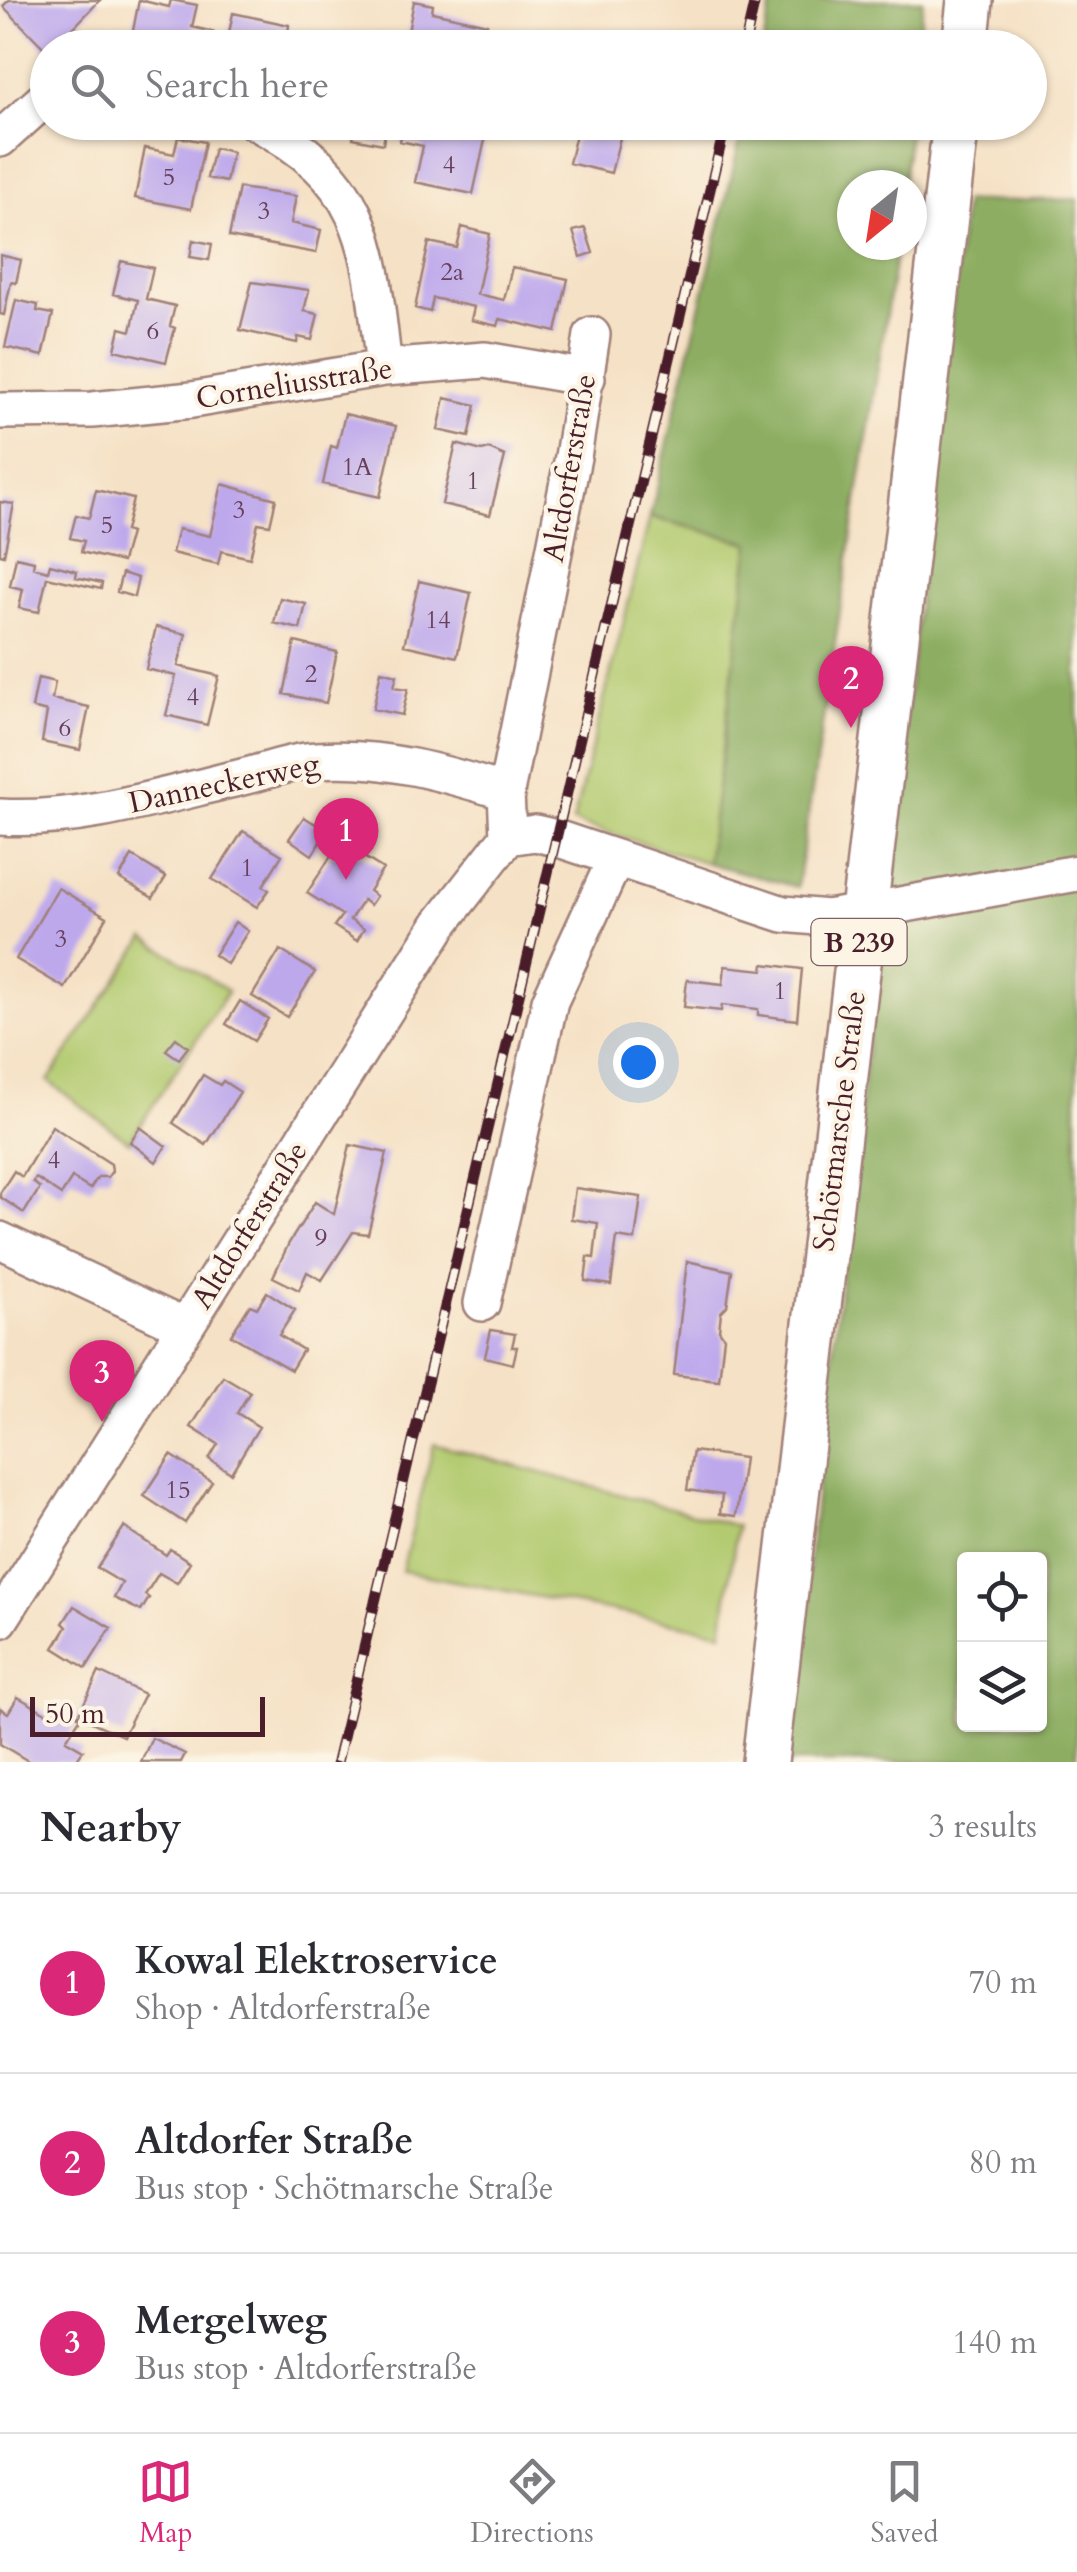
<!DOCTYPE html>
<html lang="en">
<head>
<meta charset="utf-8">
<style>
	body { margin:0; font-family:Cardo,serif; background:#f7f7f7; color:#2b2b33 }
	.controls { position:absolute; right:30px; bottom:30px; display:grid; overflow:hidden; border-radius:10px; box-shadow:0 2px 8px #0004 }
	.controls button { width:90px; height:90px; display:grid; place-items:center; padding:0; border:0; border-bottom:2px solid #e1e1e2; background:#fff; color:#2b2b33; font:50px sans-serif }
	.compass { position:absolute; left:837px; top:170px; width:90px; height:90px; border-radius:50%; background:#fff; box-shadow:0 2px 8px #0004; rotate:210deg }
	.scale { position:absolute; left:30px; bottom:25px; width:235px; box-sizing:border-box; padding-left:10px; border:5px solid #4a1f2b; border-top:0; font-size:28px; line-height:35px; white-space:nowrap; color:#4a1f2b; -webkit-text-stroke:8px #fcf5e5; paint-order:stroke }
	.you { position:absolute; left:638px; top:1062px; width:35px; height:35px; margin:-25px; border:8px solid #fff; border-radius:50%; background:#1a73e8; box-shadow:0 0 0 15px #1a73e833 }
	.badge { display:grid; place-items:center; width:65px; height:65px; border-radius:50%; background:#db2777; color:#fff; font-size:32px; font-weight:700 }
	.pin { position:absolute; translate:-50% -82px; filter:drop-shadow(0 2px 5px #0008) }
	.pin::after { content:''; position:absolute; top:52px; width:35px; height:30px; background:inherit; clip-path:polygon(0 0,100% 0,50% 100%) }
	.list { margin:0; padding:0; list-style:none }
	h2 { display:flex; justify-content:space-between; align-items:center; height:130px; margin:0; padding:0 40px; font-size:42px }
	h2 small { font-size:32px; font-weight:400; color:#7c7c81 }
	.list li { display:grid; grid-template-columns:65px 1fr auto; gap:30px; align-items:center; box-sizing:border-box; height:180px; padding:0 40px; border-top:2px solid #e1e1e2 }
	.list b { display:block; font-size:38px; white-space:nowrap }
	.list p { margin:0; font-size:32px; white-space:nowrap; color:#7c7c81 }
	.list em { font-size:32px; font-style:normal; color:#7c7c81 }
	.icon { flex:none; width:55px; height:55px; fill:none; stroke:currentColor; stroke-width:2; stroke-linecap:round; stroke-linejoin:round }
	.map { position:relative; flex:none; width:1077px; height:1762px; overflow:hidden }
	.search { position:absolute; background:#fff; box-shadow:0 2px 8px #0004; left:30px; right:30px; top:30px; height:110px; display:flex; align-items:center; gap:25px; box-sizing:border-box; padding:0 35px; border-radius:55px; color:#7c7c81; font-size:38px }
	.sheet { height:670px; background:#fff }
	nav { display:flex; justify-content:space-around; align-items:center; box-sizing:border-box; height:140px; border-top:2px solid #e1e1e2; background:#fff; font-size:28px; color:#7c7c81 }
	nav a { display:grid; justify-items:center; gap:5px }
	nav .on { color:#db2777 }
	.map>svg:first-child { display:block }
</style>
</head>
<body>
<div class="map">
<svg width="1077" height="1762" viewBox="0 0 1077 1762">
	<rect width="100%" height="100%" fill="#fcf5e5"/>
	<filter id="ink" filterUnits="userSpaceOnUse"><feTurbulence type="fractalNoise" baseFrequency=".01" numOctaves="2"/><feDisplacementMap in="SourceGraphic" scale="20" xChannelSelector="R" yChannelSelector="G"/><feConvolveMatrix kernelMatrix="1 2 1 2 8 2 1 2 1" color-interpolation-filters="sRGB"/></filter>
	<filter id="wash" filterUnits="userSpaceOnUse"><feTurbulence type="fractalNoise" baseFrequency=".0048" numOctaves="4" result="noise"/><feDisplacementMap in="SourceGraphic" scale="40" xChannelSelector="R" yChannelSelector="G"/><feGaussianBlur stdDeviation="2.25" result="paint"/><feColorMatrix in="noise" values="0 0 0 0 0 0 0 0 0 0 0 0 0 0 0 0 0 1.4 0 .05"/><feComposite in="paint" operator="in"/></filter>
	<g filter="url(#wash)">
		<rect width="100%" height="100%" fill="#f5e1c5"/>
		<!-- green -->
		<path fill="#b2ca6f" stroke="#7e744d" stroke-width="2.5" d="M650 517 751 543 707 863 573 822Z
			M145 938 228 991 129 1142 48 1081Z
			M434 1444 737 1526 722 1632 402 1571Z"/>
		<!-- forest -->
		<path fill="#8dae62" stroke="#6c6646" stroke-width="2.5" fill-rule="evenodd" d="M773 0H923L918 47H762Z
			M744 123H910L903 185H852V245H897L797 887 707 863 750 543 650 517Z
			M1077 199V1762H786L964 202ZM964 1560H1040V1724H964Z"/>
		<g id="blocks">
			<!-- building -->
			<path fill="#bda8ec" d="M9 0H100L54 48H48V52L3 6Z
				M139 0 169 7 171 0 197 5 192 27 214 32 211 48 130 46Z
				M414 1 433 5 432 12 487 24 482 48H423L425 36 408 32Z
				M233 13 289 25 288 33 310 38 307 48H226Z
				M356 122H387L383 144 353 138Z
				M404 122H429L428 128 485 140 473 194 415 182 423 146 400 141Z
				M579 122 622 130 611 173 569 163Z
				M178 137 205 142 191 209 135 198 145 148 174 154Z
				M214 148 232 152 226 182 207 178Z
				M239 188 296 196 291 223 321 230 316 253 229 237Z
				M462 227 490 234 477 294 504 300 512 267 568 279 556 332 500 319 498 326 471 320 474 307 433 298 430 312 415 308 429 242 457 248Z
				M585 228 593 253 581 257 573 231Z
				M193 240 212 244 209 260 190 257Z
				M0 255 21 260 16 283 11 282 4 315 0 314Z
				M121 261 153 268 146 299 175 306 170 326 175 328 166 362 115 350 120 328 131 331 138 300 113 294Z
				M252 282 309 290 304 311 318 314 312 340 298 337 297 343 240 330Z
				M16 300 38 305 37 311 53 314 43 356 5 347Z
				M445 398 476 405 469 437 438 430Z
				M345 414 396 426 380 497 323 484 331 446 337 448Z
				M456 444 482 451 489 449 505 456 490 515 442 504Z
				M222 484 276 499 270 525 258 523 250 558 221 551 218 564 172 553 178 529 210 536Z
				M96 490 133 499 125 531 130 533 122 562 81 552 84 541 70 538 76 515 89 518Z
				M0 502 14 504 4 555 0 554Z
				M16 557 34 561 33 567 48 571 50 564 77 571 76 577 102 583 101 589 47 577 39 612 19 608 23 589 10 586Z
				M122 573 138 578 134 597 117 592Z
				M419 581 471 593 457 657 404 645Z
				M280 598 306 604 300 629 274 623Z
				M156 627 186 634 178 666 219 676 207 725 166 715 176 676 146 669Z
				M295 642 337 652 326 703 284 694Z
				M381 671 397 675 394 687 408 689 402 715 373 709Z
				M38 678 55 682 52 699 89 707 80 750 42 742 47 712 32 708Z
				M304 817 327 831 312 855 289 839Z
				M243 831 282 855 263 886 269 890 257 907 212 879Z
				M340 842 383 869 369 891 376 896 370 905 363 900 350 920 364 929 357 941 334 926 342 915 307 893Z
				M132 856 166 877 153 898 119 878Z
				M58 888 107 917 65 988 16 959Z
				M235 922 248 931 227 964 214 955Z
				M280 950 315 972 287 1017 252 996Z
				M764 964 802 969 797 1020 758 1015V1009L722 1005 721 1011 684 1007 687 980 723 984 725 966 763 970Z
				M240 1001 268 1019 254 1041 226 1024Z
				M176 1038 188 1047 179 1059 166 1050Z
				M203 1075 220 1085 223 1081 240 1092 206 1145 173 1123Z
				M52 1126 111 1164 112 1171 108 1177H98L90 1189 72 1178 61 1195 36 1178 33 1182 40 1188 24 1213 0 1197V1193L14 1171 22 1177Z
				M140 1127 166 1146 156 1162 130 1142Z
				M350 1145 387 1153 368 1234 353 1232 322 1280 307 1272 299 1290 273 1277 289 1243 315 1202 334 1214Z
				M575 1188 641 1197 635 1240 617 1237 611 1285 585 1281 588 1257 594 1258 598 1223 571 1219Z
				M687 1261 732 1271 727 1306 721 1312 719 1330 724 1337 719 1380 674 1375Z
				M267 1292 295 1310 279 1335 303 1350 291 1370 231 1335 250 1305 257 1308Z
				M491 1330 515 1334 512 1347H517L513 1364 485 1357Z
				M223 1376 250 1392 237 1413 259 1427 231 1473 209 1459 218 1444 191 1427Z
				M693 1451 744 1458 736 1516 720 1514 722 1495 687 1490Z
				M171 1455 212 1482 185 1523 144 1496Z
				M124 1527 166 1555 170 1549 190 1562 177 1583 159 1573 145 1595 149 1598 141 1611 114 1598 122 1583 97 1568Z
				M74 1606 111 1628 86 1668 54 1648 67 1627 63 1623Z
				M99 1672 144 1694 123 1736 78 1716Z
				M18 1697 53 1717 60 1706 81 1717 66 1740 83 1750 75 1762H30L0 1744V1708L8 1713Z
				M152 1738 185 1754 181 1762H141Z"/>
		</g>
	</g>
	<g filter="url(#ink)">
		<use href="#blocks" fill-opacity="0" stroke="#a08078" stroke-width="2.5"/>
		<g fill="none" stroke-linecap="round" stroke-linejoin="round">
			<defs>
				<path id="minor" d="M255 122C371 181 370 252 384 368
					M0 139 48 96
					M0 411 92 410 192 400 384 368 485 360 587 378
					M0 817C80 822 165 795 242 777 267 771 293 761 317 760 383 755 444 773 506 792
					M508 837 535 833 556 838 783 914 828 918 1077 873
					M0 1240 185 1327
					M482 1303 550 1001 616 858
					M0 1620 440 924 508 837 506 792 573 457 592 335"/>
				<path id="major" d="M965 48 970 0
					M765 1762 956 122"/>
			</defs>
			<!-- minor casing -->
			<use href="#minor" stroke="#a08078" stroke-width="40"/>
			<!-- major casing -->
			<use href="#major" stroke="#a08078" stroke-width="50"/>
			<!-- minor -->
			<use href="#minor" stroke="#fff" stroke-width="35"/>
			<!-- major -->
			<use href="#major" stroke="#fff" stroke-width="45"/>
			<defs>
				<path id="rail" d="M744 48 755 0
					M337 1762 726 122"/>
			</defs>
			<!-- rail casing -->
			<use href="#rail" stroke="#4a1f2b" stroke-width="11"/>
			<!-- rail -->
			<use href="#rail" stroke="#fcf5e5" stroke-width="8" stroke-dasharray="22" stroke-linecap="butt"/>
		</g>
	</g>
	<g text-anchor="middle" stroke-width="8" stroke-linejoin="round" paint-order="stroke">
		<!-- number labels -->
		<g font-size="25" fill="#67415b">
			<text x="449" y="173">4</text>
			<text x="169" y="185">5</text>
			<text x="264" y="219">3</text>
			<text x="452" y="280">2a</text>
			<text x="153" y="339">6</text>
			<text x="357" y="475">1A</text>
			<text x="473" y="489">1</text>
			<text x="239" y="518">3</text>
			<text x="107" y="533">5</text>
			<text x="438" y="628">14</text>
			<text x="311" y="682">2</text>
			<text x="193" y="705">4</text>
			<text x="65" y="736">6</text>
			<text x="247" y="876">1</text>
			<text x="61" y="947">3</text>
			<text x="780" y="999">1</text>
			<text x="54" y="1168">4</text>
			<text x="321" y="1246">9</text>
			<text x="178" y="1498">15</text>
		</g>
		<!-- shield labels -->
		<rect fill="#fcf5e5" stroke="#7f5f63" stroke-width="2.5" x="811.5" y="919" width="95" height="46" rx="8"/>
		<g font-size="28" font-weight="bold" fill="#4a1f2b">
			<text x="859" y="952">B 239</text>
		</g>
		<!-- street labels -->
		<g font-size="30" fill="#4a1f2b" stroke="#fcf5e5">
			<text transform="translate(294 383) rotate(-9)" y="10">Corneliusstraße</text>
			<text transform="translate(569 468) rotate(-80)" y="10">Altdorferstraße</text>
			<text transform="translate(224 783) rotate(-12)" y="10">Danneckerweg</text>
			<text transform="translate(839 1121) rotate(-83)" y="10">Schötmarsche Straße</text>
			<text transform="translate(249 1225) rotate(-58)" y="10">Altdorferstraße</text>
		</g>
	</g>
</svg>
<div class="controls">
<button><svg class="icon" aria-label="locate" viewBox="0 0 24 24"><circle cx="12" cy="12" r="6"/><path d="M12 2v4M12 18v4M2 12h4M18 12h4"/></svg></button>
<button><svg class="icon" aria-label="layers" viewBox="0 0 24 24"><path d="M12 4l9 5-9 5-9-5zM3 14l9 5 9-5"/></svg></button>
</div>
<svg class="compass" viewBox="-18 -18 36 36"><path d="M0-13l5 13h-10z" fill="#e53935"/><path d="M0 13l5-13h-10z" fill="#7c7c81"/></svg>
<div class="scale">50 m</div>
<div class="you"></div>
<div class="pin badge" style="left:346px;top:880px">1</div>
<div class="pin badge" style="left:851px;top:728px">2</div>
<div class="pin badge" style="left:102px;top:1422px">3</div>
<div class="search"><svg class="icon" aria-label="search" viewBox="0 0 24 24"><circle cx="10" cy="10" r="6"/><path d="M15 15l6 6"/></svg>Search here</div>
</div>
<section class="sheet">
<h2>Nearby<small>3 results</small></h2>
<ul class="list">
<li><span class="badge">1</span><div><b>Kowal Elektroservice</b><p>Shop · Altdorferstraße</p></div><em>70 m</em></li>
<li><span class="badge">2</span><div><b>Altdorfer Straße</b><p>Bus stop · Schötmarsche Straße</p></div><em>80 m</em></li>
<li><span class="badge">3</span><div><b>Mergelweg</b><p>Bus stop · Altdorferstraße</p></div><em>140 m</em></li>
</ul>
</section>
<nav>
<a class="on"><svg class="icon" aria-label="map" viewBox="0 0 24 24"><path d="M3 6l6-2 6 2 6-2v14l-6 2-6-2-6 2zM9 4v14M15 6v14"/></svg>Map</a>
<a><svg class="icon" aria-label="directions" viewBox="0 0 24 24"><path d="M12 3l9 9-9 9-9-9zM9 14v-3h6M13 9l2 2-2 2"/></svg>Directions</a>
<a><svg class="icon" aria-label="saved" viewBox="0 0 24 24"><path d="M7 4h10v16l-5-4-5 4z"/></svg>Saved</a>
</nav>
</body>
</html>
